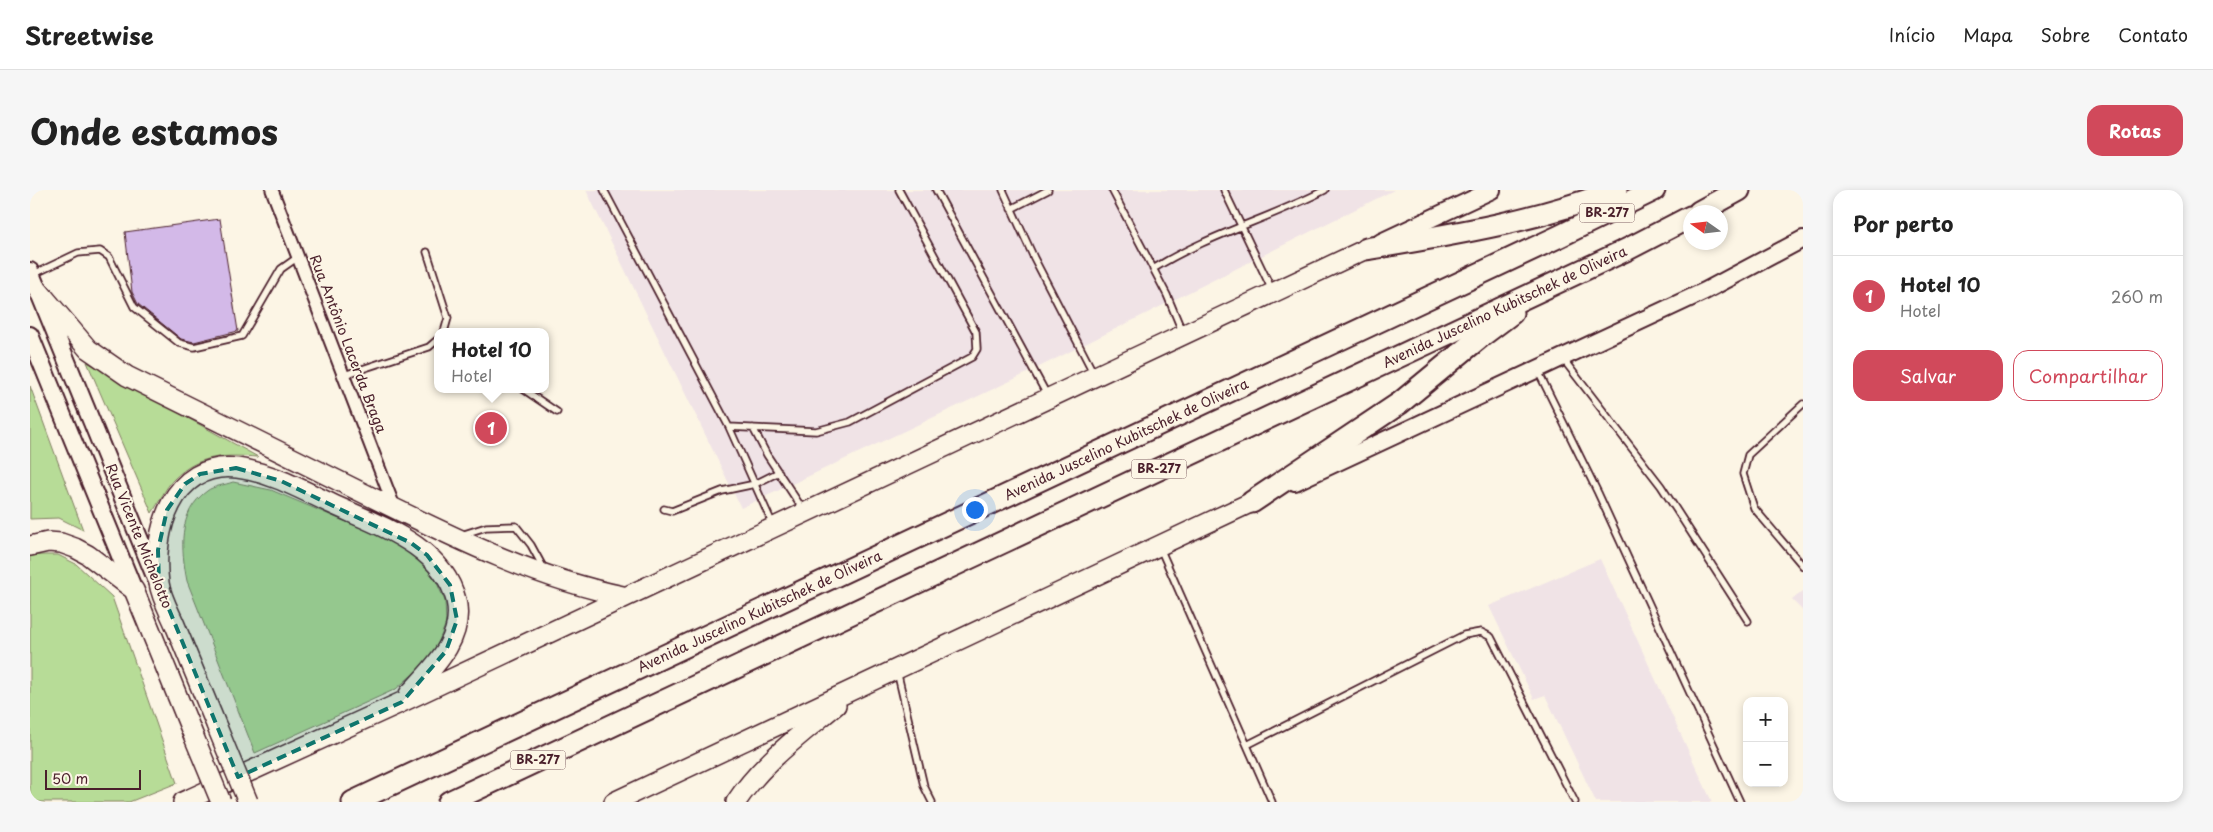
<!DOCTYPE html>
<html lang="pt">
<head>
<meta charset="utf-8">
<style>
	body { margin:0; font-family:"Playpen Sans",sans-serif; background:#f6f6f6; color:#222 }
	.controls { position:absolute; right:15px; bottom:15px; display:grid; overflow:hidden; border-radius:10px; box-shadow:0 2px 8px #0003 }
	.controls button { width:45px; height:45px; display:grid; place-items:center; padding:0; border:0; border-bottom:1px solid #e0e0e0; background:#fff; color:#222; font:25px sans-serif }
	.compass { position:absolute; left:1653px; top:15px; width:45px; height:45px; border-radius:50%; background:#fff; box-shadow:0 2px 8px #0003; rotate:284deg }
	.scale { position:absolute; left:15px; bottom:12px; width:96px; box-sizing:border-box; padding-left:5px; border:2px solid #4a1f2b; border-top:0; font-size:14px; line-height:18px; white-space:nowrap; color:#4a1f2b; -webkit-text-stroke:4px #fcf5e5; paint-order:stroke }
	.you { position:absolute; left:944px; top:319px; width:18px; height:18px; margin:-12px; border:4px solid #fff; border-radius:50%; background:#1a73e8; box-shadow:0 0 0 8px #1a73e833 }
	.badge { display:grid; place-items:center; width:32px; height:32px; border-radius:50%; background:#d1495b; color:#fff; font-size:16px; font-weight:700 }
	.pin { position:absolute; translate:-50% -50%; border:2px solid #fff; box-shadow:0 1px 5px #0006 }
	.popup { position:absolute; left:404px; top:138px; width:115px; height:65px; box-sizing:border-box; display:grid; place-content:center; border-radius:10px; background:#fff; filter:drop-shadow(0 1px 4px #0005); font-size:16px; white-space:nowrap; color:#767676 }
	.popup b { font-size:19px; color:#222 }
	.popup::after { content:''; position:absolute; left:50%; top:100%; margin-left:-10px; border:10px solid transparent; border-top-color:#fff }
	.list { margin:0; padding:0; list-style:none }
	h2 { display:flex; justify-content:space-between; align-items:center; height:65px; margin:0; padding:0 20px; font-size:21px }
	h2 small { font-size:16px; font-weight:400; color:#767676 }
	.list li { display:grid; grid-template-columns:32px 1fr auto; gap:15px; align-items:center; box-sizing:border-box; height:80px; padding:0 20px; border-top:1px solid #e0e0e0 }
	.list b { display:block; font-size:19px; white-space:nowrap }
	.list p { margin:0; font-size:16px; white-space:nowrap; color:#767676 }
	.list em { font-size:16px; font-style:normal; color:#767676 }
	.actions { display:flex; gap:10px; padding:15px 20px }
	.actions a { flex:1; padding:11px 0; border:1px solid #d1495b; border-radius:15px; text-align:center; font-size:18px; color:#d1495b }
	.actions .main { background:#d1495b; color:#fff }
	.map { position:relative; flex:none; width:1773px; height:612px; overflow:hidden; border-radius:15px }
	header { display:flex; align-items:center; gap:30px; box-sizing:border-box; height:70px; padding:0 25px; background:#fff; border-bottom:1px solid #e0e0e0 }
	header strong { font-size:24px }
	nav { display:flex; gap:28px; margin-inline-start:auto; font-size:18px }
	.intro { display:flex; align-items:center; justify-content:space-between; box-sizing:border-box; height:120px; padding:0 30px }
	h1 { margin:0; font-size:35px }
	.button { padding:12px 22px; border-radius:15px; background:#d1495b; color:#fff; font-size:18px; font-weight:700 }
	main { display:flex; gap:30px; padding:0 30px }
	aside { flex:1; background:#fff; border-radius:15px; box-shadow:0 2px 8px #0003 }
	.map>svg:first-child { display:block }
</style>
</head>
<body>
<header>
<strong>Streetwise</strong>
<nav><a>Início</a><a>Mapa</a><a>Sobre</a><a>Contato</a></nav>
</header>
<div class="intro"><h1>Onde estamos</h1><a class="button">Rotas</a></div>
<main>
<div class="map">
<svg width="1773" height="612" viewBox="0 0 1773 612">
	<rect width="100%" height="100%" fill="#fcf5e5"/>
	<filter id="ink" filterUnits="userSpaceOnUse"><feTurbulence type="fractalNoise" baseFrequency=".02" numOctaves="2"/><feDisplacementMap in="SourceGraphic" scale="10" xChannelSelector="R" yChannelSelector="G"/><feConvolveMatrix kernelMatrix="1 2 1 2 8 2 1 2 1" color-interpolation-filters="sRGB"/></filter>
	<g filter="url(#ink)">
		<!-- built -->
		<path fill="#f0e3e6" d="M556 0H1364L993 185 711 318Z
			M1570 369 1682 612H1566L1515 505 1504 509 1459 416Z
			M1773 401V421L1762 410Z"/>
		<!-- green -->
		<path fill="#b7dc97" stroke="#807e61" d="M57 172 228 267C195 265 169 264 144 289 135 298 129 313 122 323Z
			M0 196 53 340 29 328 0 329Z
			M203 292 241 300 359 350 389 369 406 391 415 411 416 433 407 456 389 479 366 499 225 563 157 391C151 360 147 322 177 301 183 296 195 295 203 292Z
			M13 365H28L46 374 82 407 147 593 99 612H0V366Z"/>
		<!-- building -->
		<path fill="#d3b9e8" stroke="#4a1f2b" d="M190 29 208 141 164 152 151 149 108 114 102 102 95 42Z"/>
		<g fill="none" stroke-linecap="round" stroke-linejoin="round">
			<defs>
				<path id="service" d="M574 0 699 237 743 335
					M906 0 1017 205
					M973 0 1004 68 1064 184
					M1082 0 1137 105 1152 141
					M1194 0 1242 100
					M981 19 1018 0
					M397 62 418 128 414 142
					M1123 79C1177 45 1239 29 1295 0
					M4 84 48 63 70 61 79 67 104 117 149 153 164 157 212 146 251 79 268 67
					M1533 169 1631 296 1718 431
					M1508 181 1568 303 1710 612
					M314 185 399 157 407 150
					M493 199 527 222
					M1773 214 1718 265 1713 284 1724 318 1773 376
					M699 237 786 241 820 232 942 167 947 159 946 142 869 0
					M723 238 737 265 774 321
					M634 319 642 321 692 301 725 294 749 282
					M431 345 456 337 486 336 501 355 513 377
					M1130 358 1242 612
					M867 481 894 596 902 612
					M1217 555 1434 445 1451 442 1461 447 1545 612"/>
				<path id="minor" d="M242 0 365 319"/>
				<path id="secondary" d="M1351 52 1462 0
					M0 81 126 389
					M0 145 104 400
					M1265 292 1675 101 1773 49"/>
				<path id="primary" d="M8 100 58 159 97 186C174 224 251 262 327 300 413 342 499 387 593 406
					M0 356 18 352 31 353 45 358 58 365 104 400 164 547
					M187 537C173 503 159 469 145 435 140 423 131 407 129 393 122 342 142 271 207 278 240 282 272 300 302 314 347 335 412 355 426 410 435 449 403 478 379 504
					M153 612 372 512 1336 59
					M584 612 1222 312
					M706 612C732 573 770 545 806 515"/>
				<g id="motorway">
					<path d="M1669 22 1709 0"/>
					<path d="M1336 59C1419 45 1507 31 1586 0"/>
					<path d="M1222 312 1370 213 1450 147 1482 123"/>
					<path id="s1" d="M323 612 1530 46 1624 0"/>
					<path id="s2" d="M419 612 1598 59 1660 27"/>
				</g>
			</defs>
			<!-- service casing -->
			<use href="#service" stroke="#4a1f2b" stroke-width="9"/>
			<!-- minor casing -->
			<use href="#minor" stroke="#4a1f2b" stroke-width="15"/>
			<!-- secondary casing -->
			<use href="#secondary" stroke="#4a1f2b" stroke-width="20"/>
			<!-- primary casing -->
			<use href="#primary" stroke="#4a1f2b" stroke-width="22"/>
			<!-- motorway casing -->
			<use href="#motorway" stroke="#4a1f2b" stroke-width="25"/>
			<!-- service -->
			<use href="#service" stroke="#fcf5e5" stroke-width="5.5"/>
			<!-- minor -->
			<use href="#minor" stroke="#fcf5e5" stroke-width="11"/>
			<!-- secondary -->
			<use href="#secondary" stroke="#fcf5e5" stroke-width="16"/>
			<!-- primary -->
			<use href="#primary" stroke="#fcf5e5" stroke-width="19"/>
			<!-- motorway -->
			<use href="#motorway" stroke="#fcf5e5" stroke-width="21"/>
			<defs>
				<path id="primary-bridge" d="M187 537 218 612
					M164 547 191 612"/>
			</defs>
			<!-- primary-bridge casing -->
			<use href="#primary-bridge" stroke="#4a1f2b" stroke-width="22" stroke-linecap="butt"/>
			<!-- primary-bridge -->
			<use href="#primary-bridge" stroke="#fcf5e5" stroke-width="19"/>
		</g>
	</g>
	<!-- marked area -->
	<path fill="#0f766e" fill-opacity="0.2" stroke="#0f766e" stroke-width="4" stroke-dasharray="10 6" stroke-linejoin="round" d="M206 278 251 291 381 353 397 365 420 395 427 430 416 461 372 512 208 587 129 395 128 360 137 320 155 294 170 284Z"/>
	<g text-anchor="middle" stroke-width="4" stroke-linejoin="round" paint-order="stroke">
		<!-- shield labels -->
		<g fill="#fcf5e5" stroke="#7f5f63" stroke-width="1">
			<rect x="1549.5" y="13.5" width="55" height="19" rx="4"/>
			<rect x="1101.5" y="269.5" width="55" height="19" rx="4"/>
			<rect x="480.5" y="560.5" width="55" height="19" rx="4"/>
		</g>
		<g font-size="12" font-weight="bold" fill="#4a1f2b">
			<text x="1577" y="27">BR-277</text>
			<text x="1129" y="283">BR-277</text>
			<text x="508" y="574">BR-277</text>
		</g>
		<!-- street labels -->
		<g font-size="14" fill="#4a1f2b" stroke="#fcf5e5">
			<text dy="5" stroke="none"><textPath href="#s2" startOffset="1166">Avenida Juscelino Kubitschek de Oliveira</textPath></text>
			<text transform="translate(318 154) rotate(69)" y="5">Rua Antônio Lacerda Braga</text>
			<text dy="5" stroke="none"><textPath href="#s1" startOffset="854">Avenida Juscelino Kubitschek de Oliveira</textPath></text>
			<text transform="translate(109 346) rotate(68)" y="5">Rua Vicente Michelotto</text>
			<text dy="5" stroke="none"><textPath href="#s1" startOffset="449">Avenida Juscelino Kubitschek de Oliveira</textPath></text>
		</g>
	</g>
</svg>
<div class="controls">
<button>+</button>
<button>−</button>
</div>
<svg class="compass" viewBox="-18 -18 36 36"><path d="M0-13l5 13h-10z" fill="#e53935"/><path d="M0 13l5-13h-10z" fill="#767676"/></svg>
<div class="scale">50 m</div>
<div class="you"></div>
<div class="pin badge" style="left:461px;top:238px">1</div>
<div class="popup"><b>Hotel 10</b>Hotel</div>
</div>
<aside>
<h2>Por perto<small></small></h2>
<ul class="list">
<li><span class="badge">1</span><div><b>Hotel 10</b><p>Hotel</p></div><em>260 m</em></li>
</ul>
<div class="actions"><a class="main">Salvar</a><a>Compartilhar</a></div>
</aside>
</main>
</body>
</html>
